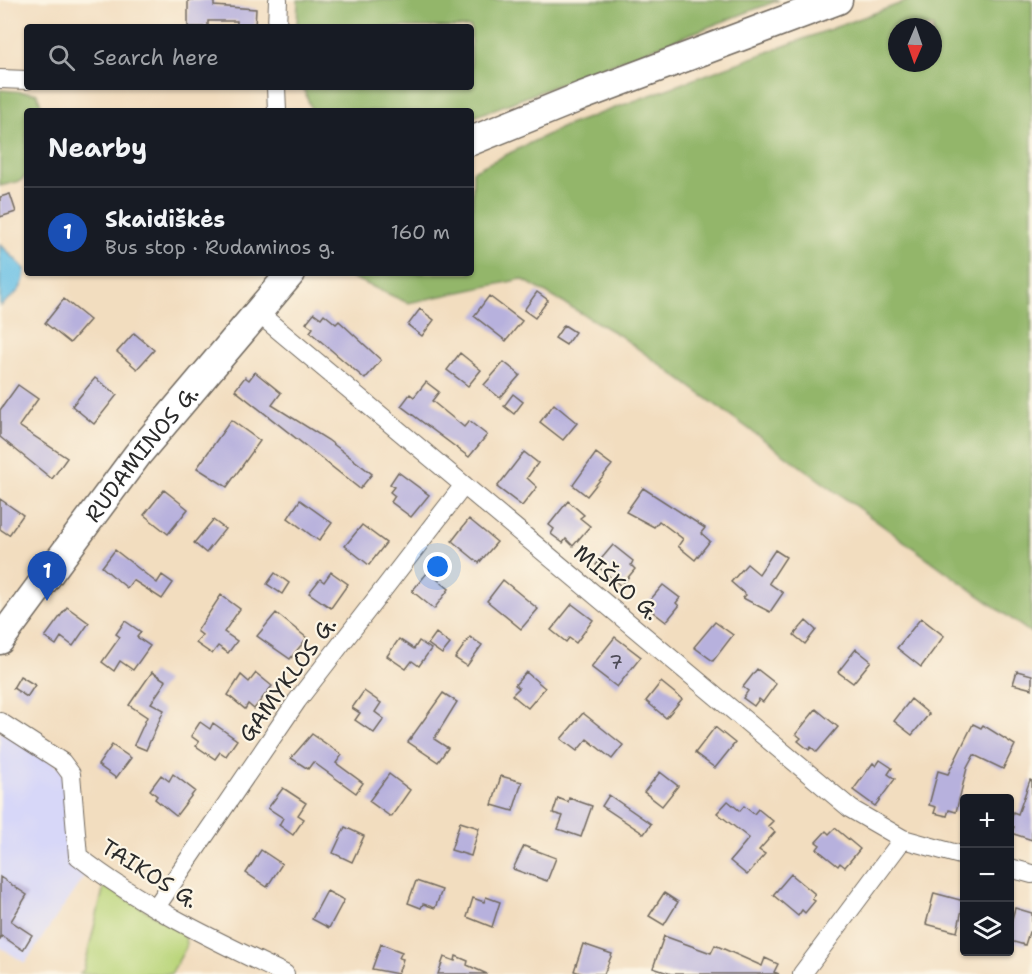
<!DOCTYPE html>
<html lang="en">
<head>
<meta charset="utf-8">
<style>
	body { margin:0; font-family:"Shantell Sans",sans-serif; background:#242831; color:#f1f3f6 }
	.controls { position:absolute; right:18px; bottom:18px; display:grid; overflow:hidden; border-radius:6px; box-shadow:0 2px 4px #0004 }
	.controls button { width:54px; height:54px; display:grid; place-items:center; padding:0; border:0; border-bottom:2px solid #363941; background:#171b24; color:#f1f3f6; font:30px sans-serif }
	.compass { position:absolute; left:888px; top:18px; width:54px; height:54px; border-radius:50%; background:#171b24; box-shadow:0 2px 4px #0004; rotate:182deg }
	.you { position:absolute; left:438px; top:567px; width:21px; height:21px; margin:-15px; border:4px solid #fff; border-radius:50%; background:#1a73e8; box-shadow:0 0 0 9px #1a73e833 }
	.badge { display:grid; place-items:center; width:39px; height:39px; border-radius:50%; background:#8c9099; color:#fff; font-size:20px; font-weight:700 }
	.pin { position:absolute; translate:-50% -50px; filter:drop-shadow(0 2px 3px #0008) }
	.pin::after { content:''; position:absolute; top:32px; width:21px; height:18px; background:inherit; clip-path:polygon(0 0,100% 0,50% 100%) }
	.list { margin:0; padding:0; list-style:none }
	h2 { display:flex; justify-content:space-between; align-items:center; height:78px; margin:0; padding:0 24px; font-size:26px }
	h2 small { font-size:20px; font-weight:400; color:#9ea1a6 }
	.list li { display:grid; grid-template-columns:39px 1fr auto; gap:18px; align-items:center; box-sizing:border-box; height:90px; padding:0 24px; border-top:2px solid #363941 }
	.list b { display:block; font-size:22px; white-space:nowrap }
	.list p { margin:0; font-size:20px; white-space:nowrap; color:#9ea1a6 }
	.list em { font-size:20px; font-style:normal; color:#9ea1a6 }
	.icon { flex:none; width:33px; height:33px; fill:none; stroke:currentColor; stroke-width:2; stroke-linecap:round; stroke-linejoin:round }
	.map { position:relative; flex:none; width:1032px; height:974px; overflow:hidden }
	.search { position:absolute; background:#171b24; box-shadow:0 2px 4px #0004; left:24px; top:24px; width:450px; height:66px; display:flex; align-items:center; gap:15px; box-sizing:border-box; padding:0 21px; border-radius:6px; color:#9ea1a6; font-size:22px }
	.panel { position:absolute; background:#171b24; box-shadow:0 2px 4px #0004; left:24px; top:108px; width:450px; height:168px; border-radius:6px }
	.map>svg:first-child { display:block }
</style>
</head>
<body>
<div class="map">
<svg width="1032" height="974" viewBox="0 0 1032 974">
	<rect width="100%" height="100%" fill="#fcf5e5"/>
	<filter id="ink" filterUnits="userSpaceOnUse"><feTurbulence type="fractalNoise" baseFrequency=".0167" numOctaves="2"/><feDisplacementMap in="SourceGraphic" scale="12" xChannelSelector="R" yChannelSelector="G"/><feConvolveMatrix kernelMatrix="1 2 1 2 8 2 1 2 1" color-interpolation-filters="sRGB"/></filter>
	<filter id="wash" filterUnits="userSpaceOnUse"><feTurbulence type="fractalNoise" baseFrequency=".008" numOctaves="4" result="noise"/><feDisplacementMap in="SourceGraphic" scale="24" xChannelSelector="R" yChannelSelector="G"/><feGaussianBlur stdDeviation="1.35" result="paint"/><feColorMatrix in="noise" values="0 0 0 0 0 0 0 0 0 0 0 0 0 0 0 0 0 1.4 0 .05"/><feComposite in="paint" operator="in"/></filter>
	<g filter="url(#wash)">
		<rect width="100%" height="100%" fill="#f2ddbf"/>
		<!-- built -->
		<path fill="#d7d7f8" d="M0 731 61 768 87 872 25 963 0 947Z"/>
		<!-- green -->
		<path fill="#bad57a" stroke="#728052" stroke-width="1.5" d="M104 886 185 933 186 947 171 974H80L84 969Z"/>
		<!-- forest -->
		<path fill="#93b66a" stroke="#5f704a" stroke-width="1.5" fill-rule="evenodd" d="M298 0H779L471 118V111H312L303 87H471V27H297Z
			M910 0H1032L1031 633 619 335 522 279 408 303 342 273H471L473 171 563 127ZM897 27H933V63H897Z
			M0 90 37 93 43 111H27V175L20 181 0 186Z"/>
		<!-- water -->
		<path fill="#68c0e5" stroke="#4a7688" stroke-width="1.5" d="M0 244 25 269C25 289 15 295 0 306Z"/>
		<g id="blocks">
			<!-- building -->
			<path fill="#b7b1dd" d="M188 0H214V6L256 9 255 27H237V21H208V27H188Z
				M10 194 16 212 0 217V197Z
				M537 292 548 300 535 318 524 310Z
				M489 296 522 321 506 341 474 316Z
				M64 299 90 320 70 343 45 323Z
				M420 309 434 320 422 336 408 325Z
				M314 313 321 318 324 314 336 324 339 321 381 360 365 379 310 332 313 328 306 323Z
				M564 325 575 332 566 345 555 338Z
				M134 333 154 350 137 369 117 352Z
				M460 353 481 370 468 386 447 370Z
				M504 362 520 375 500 398 484 385Z
				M255 372 281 393 272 405 328 440 372 474 360 489 235 390 245 377 249 380Z
				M95 378 117 395 94 424 72 406Z
				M426 382 439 392 432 401 464 427 469 421 487 435 469 457 401 406 410 394 414 397Z
				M18 385 38 399 19 426 67 458 52 479 0 437V410Z
				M513 394 523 402 514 414 504 406Z
				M554 404 577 423 563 440 540 422Z
				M231 420 260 441 227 487 197 468Z
				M524 452 538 463 527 478 537 487 522 506 497 487Z
				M596 453 612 465 587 496 573 485Z
				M398 472 429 495 411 517 391 502 395 496 390 492 394 487 390 484Z
				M643 488 705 528 701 533 710 541 695 560 678 546 683 539 659 521 654 527 626 512Z
				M164 490 188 509 168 534 144 515Z
				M0 499 23 515 9 535 0 529Z
				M300 500 332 523 319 541 288 518Z
				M568 501 584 515 580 518 590 526 573 546 566 539 563 543 551 534 554 529 549 525Z
				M469 519 497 542 479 563 452 541Z
				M213 520 225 529 206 553 194 543Z
				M362 525 386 543 369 565 345 546Z
				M613 545 633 561 631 565 635 569 621 586 596 565Z
				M115 550 157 583 162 575 173 583 162 599 133 580 127 588 102 567Z
				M775 550 786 557 769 583 783 593 770 612 743 598 746 595 731 582 747 564 759 574Z
				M331 572 348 584 331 608 309 593 320 579 324 582Z
				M428 572 449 589 434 609 412 591Z
				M275 573 289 583 282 594 267 584Z
				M503 580 538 609 521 629 487 601Z
				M663 585 680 598 676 603 679 606 666 622 645 606Z
				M221 595 240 609 224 632 237 641 228 653 218 646 212 654 196 643 202 635 197 631Z
				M572 604 593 620 576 643 569 638 566 642 551 630Z
				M67 607 89 623 73 646 61 637 56 645 45 637Z
				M276 613 307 638 290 659 257 636Z
				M921 618 944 636 921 667 897 648Z
				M125 621 141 632 137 637 150 646 133 670 120 661 114 671 102 662 120 637 116 634Z
				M806 621 816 630 805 644 794 635Z
				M715 622 733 635 713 661 694 647Z
				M436 633 450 644 442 654 428 644Z
				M470 637 482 645 467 666 455 658Z
				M615 637 641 657 617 687 591 667Z
				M399 639 414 649 419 641 431 649 419 666 412 661 406 669 387 656Z
				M856 649 871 661 853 683 838 672Z
				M757 669 776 684 763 702 759 699 754 706 743 698 748 691 743 687Z
				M1017 671 1032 675V689L1013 684Z
				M152 672 166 681 151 703 164 710 146 750 134 745 147 717 129 705Z
				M526 672 545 688 528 708 512 695 519 688 515 685Z
				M256 673 272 686 254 709 248 704 245 709 228 695 241 675 249 682Z
				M20 676 35 685 27 697 13 688Z
				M661 682 682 699 666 718 646 701Z
				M364 691 381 703 375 712 384 719 374 733 355 720 360 713 352 708Z
				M443 693 457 702 434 739 448 748 438 762 408 742Z
				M911 699 929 714 912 735 894 721Z
				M816 709 838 727 817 752 811 747 809 750 798 741 801 738 796 734Z
				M583 713 623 745 612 759 587 739 577 751 561 739Z
				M200 722 210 729 213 723 237 740 226 756 220 752 215 759 196 746 199 742 191 736Z
				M973 724 981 728 983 725 1015 745 1003 769 974 755 967 768 956 812 949 810 947 816 934 813 936 807 929 805 938 771 948 774Z
				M715 727 735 743 715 768 695 753Z
				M312 734 342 755 336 763 363 783 356 793 313 762 308 769 291 758Z
				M112 745 131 758 116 778 98 765Z
				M880 760 892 768 888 774 895 779 875 806 853 790 873 763 876 766Z
				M660 772 678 786 662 806 644 792Z
				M173 774 195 791 176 816 155 799 157 796 150 790 161 775 169 781Z
				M389 774 410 790 391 817 369 801Z
				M501 776 522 782 513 811 492 805Z
				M1030 780 1032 781V840L1011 833 1014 827 1010 826 1013 812 1018 814Z
				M283 788 306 803 298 815 304 819 293 835 279 825 283 818 268 808Z
				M609 795 651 824 644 834 602 806Z
				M558 798 568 802 569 798 592 806 581 837 558 829 563 816 553 813Z
				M728 801 740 811 744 806 754 814 758 809 773 821 768 826 775 832 759 850 765 854 747 875 730 861 749 838 717 813Z
				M460 822 479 828 471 856 451 850Z
				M345 827 364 836 352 862 333 853Z
				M835 828 860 849 845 867 840 863 838 866 817 849 820 845 816 842 826 831 829 834Z
				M524 846 556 858 547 881 513 869Z
				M261 850 282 864 267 887 246 873Z
				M791 874 815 894 812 899 815 901 805 913 802 910 798 916 773 895Z
				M0 877 27 895 11 921 32 935 23 950 2 936 0 939Z
				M416 881 442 890 435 908 423 904 421 908 408 903Z
				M327 891 344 900 329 928 312 919Z
				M664 893 678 902 664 925 649 916Z
				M934 893 964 901 957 932 926 924Z
				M486 897 500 902 492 927 467 917 473 898 484 902Z
				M1015 908 1032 913V932H1029L1025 945 1010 941V926Z
				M664 936 711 953 715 945 762 966 765 958 778 964 774 972 779 974H671L653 968Z
				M381 944 402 952 399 958 403 959 398 974 372 969Z
				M583 944 612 954 604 974H583L574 971Z
				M456 956 468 961 467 965 487 974H438L444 957 455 961Z"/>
		</g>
	</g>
	<g filter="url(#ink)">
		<use href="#blocks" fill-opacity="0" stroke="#71695f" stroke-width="1.5"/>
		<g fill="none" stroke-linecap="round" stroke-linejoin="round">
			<defs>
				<path id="minor" d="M277 27 278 0
					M0 79 27 80
					M276 87 277 111
					M257 312 851 809 903 839 964 856
					M0 722 62 762 71 774 78 856C140 905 214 940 285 974
					M1010 868 1032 874
					M156 907 297 701 464 485
					M802 974 903 839"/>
				<g id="primary">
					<path d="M471 141 582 96 838 0"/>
					<path id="s1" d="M0 640 138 454 291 273"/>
				</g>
			</defs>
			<!-- minor casing -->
			<use href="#minor" stroke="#71695f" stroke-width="20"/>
			<!-- primary casing -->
			<use href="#primary" stroke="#71695f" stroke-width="31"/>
			<!-- minor -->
			<use href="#minor" stroke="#fff" stroke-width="18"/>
			<!-- primary -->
			<use href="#primary" stroke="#fff" stroke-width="28"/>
		</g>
	</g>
	<g text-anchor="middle" stroke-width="4.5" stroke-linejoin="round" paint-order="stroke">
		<!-- number labels -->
		<g font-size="20" fill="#4e4c58">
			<text x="616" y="669">7</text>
		</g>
		<!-- street labels -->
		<g font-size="22" fill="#2b2b2b" stroke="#fcf5e5">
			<text dy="8" stroke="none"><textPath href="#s1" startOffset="234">RUDAMINOS G.</textPath></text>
			<text transform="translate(617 582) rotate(40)" y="8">MIŠKO G.</text>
			<text transform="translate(287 679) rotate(-54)" y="8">GAMYKLOS G.</text>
			<text transform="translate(150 873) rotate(32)" y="8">TAIKOS G.</text>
		</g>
	</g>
</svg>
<div class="controls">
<button>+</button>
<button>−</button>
<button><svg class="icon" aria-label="layers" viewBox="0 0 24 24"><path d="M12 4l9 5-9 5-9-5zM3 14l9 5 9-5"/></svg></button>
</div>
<svg class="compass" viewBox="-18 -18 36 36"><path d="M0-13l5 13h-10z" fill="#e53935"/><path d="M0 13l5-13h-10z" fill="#9ea1a6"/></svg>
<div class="you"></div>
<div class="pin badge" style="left:47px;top:601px;background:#1a4fb4">1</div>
<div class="search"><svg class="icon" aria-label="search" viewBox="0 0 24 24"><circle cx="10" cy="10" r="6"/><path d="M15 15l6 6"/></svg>Search here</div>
<section class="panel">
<h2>Nearby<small></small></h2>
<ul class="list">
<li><span class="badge" style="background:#1a4fb4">1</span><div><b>Skaidiškės</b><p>Bus stop · Rudaminos g.</p></div><em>160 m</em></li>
</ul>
</section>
</div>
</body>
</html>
